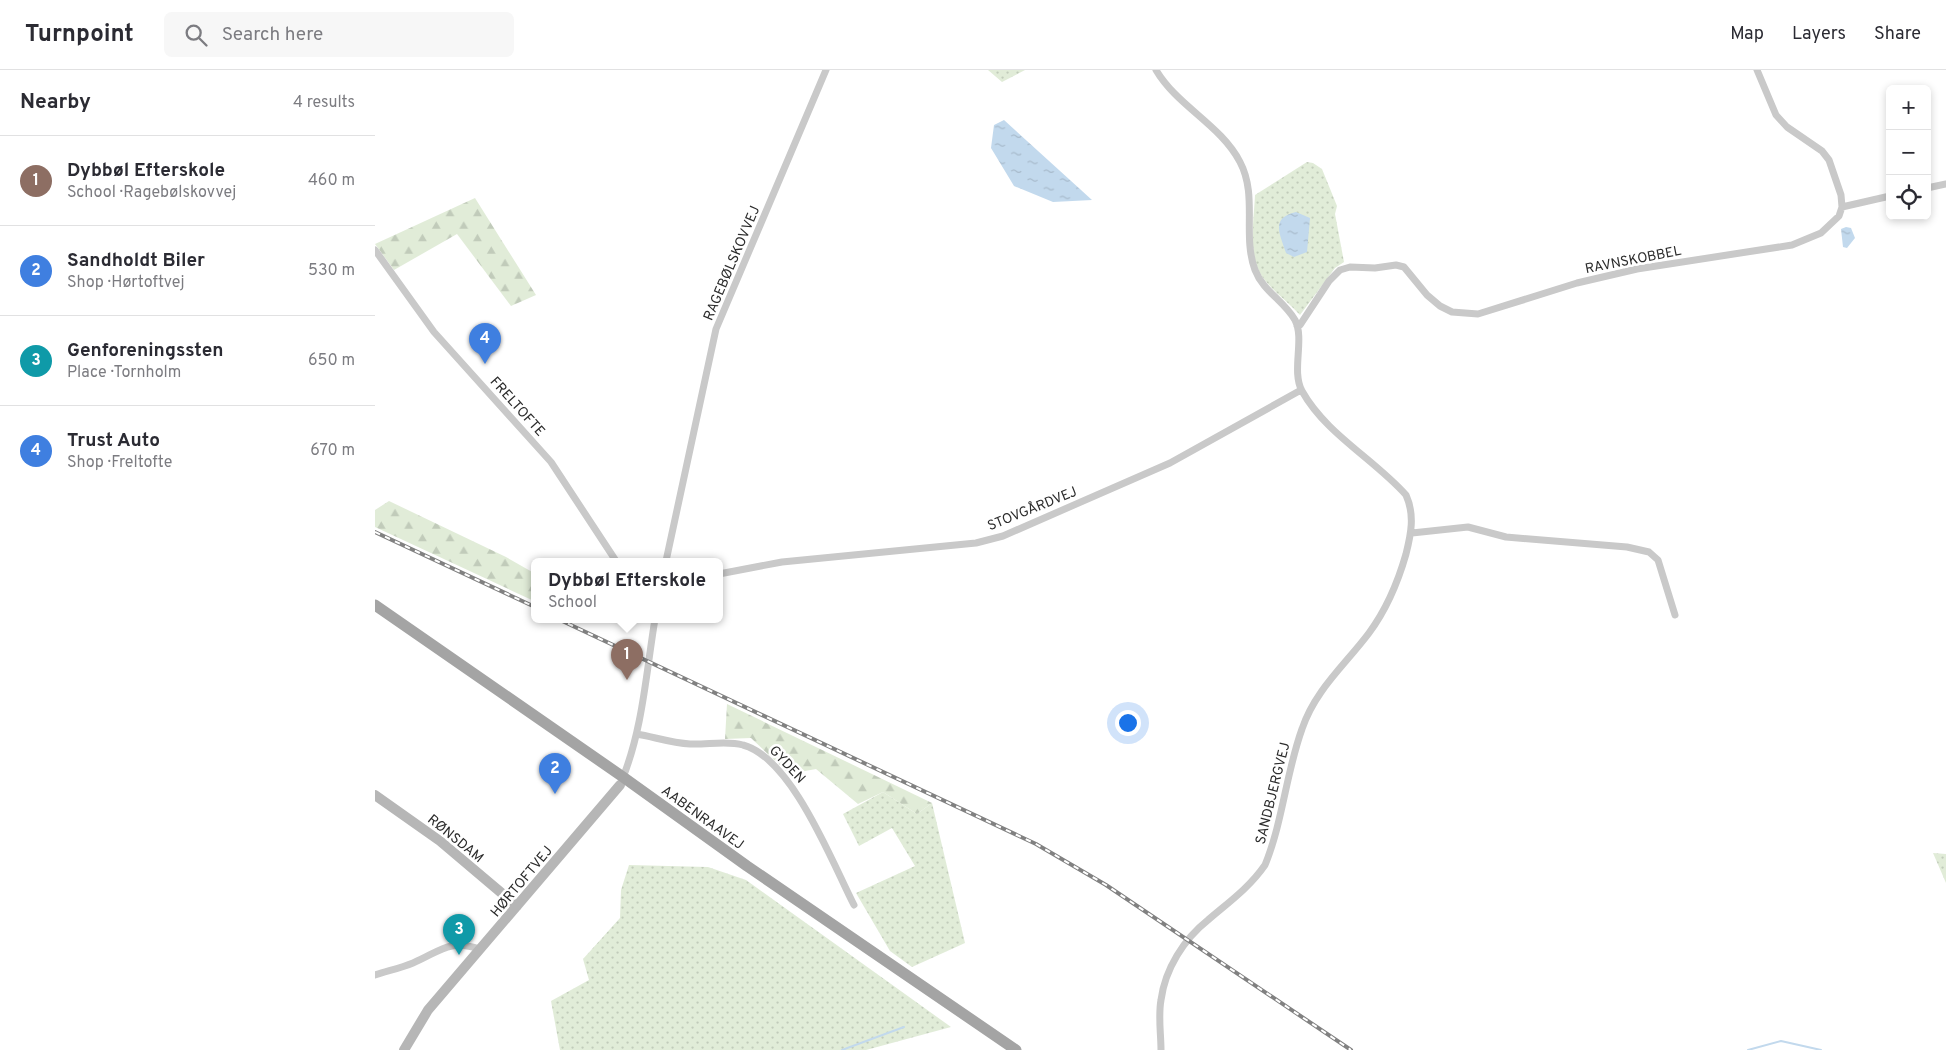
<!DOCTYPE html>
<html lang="en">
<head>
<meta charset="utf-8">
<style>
	body { margin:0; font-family:Overpass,sans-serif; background:#f7f7f7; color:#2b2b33 }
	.controls { position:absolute; right:15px; top:15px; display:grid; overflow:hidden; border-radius:8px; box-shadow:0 2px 8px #0003 }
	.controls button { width:45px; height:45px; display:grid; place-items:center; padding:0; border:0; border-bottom:1px solid #e1e1e2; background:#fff; color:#2b2b33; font:25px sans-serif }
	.you { position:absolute; left:752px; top:652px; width:18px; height:18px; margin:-12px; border:4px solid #fff; border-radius:50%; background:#1a73e8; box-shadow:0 0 0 8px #1a73e833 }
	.badge { display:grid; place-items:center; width:32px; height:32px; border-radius:50%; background:#7c3aed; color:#fff; font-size:16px; font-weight:700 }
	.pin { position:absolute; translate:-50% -41px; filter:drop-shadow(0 1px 2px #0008) }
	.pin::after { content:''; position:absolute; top:26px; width:18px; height:15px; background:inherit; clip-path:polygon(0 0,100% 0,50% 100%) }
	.popup { position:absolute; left:156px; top:488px; width:192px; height:65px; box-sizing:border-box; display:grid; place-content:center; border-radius:8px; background:#fff; filter:drop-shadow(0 1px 4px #0005); font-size:16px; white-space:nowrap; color:#7c7c81 }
	.popup b { font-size:19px; color:#2b2b33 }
	.popup::after { content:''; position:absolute; left:50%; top:100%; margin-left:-10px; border:10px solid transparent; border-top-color:#fff }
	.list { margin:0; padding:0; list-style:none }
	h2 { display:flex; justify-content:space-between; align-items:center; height:65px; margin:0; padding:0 20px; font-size:21px }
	h2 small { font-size:16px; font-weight:400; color:#7c7c81 }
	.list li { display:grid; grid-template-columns:32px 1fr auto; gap:15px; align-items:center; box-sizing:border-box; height:90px; padding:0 20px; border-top:1px solid #e1e1e2 }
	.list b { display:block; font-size:19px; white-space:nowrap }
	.list p { margin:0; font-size:16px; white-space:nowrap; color:#7c7c81 }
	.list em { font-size:16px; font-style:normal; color:#7c7c81 }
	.icon { flex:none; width:28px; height:28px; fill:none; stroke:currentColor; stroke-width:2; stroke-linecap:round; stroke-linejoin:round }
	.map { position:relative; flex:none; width:1571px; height:980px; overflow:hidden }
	header { display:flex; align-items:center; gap:30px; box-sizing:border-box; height:70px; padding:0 25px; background:#fff; border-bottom:1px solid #e1e1e2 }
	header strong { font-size:24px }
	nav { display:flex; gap:28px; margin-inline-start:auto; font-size:18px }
	.search { width:350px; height:45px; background:#f7f7f7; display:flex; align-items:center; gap:12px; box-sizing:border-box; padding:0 18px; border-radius:8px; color:#7c7c81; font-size:19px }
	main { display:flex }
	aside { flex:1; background:#fff }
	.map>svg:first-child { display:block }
</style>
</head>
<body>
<header>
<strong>Turnpoint</strong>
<div class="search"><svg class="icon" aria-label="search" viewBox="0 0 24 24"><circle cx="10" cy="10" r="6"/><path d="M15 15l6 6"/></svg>Search here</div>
<nav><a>Map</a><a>Layers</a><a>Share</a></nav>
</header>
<main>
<aside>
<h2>Nearby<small>4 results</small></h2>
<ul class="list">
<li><span class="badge" style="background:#8d6e63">1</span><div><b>Dybbøl Efterskole</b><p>School · Ragebølskovvej</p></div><em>460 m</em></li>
<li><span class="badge" style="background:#3f7fe0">2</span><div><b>Sandholdt Biler</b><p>Shop · Hørtoftvej</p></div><em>530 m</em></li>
<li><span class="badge" style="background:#0f9aa8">3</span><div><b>Genforeningssten</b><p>Place · Tornholm</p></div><em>650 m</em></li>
<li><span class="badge" style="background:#3f7fe0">4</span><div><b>Trust Auto</b><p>Shop · Freltofte</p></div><em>670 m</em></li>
</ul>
</aside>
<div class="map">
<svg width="1571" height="980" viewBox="0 0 1571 980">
	<defs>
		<pattern id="grass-dots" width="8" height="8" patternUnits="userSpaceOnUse" patternTransform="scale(1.25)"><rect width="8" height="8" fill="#e1ecd8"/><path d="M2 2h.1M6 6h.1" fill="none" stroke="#c1cbba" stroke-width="1.8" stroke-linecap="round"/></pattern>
		<pattern id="forest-firs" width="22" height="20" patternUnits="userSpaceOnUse" patternTransform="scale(1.25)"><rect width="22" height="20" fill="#e1ecd8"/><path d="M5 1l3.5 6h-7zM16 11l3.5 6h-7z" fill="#c1cbba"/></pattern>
		<pattern id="water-ripples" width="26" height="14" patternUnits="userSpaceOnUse" patternTransform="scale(1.25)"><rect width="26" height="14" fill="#c2d9ed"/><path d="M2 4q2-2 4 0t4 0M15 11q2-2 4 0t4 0" fill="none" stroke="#a7bacb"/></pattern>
	</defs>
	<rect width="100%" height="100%" fill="#fff"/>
	<!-- grass -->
	<path fill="url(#grass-dots)" d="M613 0H650L627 12Z
		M932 92 938 93 947 99 962 136 960 144 969 192 960 198 925 245C914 233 899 222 889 209 872 188 879 150 880 125Z
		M508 722 542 744 557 733 590 873 537 897 515 881 481 823 540 796 517 758 484 776 468 744Z
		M1558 783 1571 784V813Z
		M254 795 333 797 371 810 576 957 491 980H185L176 931 214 910 208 889 245 848 246 820Z"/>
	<!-- forest -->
	<path fill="url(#forest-firs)" d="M100 128 161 225 136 236 82 164 19 200 0 174Z
		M14 431 131 487 159 503V531L0 457V440Z
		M352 634 557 733 542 744 508 722 483 734 441 699 414 704 376 668 350 669Z"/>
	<!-- water -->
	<path fill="url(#water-ripples)" d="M629 50 717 130 678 132 639 116 616 78 619 55Z
		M921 142 935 148 932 182 919 187 911 183C905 164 895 148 921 142Z
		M1471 157 1476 158 1480 168 1472 178 1468 177 1466 159Z"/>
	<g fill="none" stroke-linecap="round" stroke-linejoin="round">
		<!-- stream -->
		<path stroke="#c2d9ed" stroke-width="2" d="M467 980 529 957
			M1373 980 1406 971 1446 980"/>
		<!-- street -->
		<path stroke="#c9c9c9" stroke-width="7" d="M781 0C802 36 846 55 865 92 883 126 867 165 880 200 888 221 909 231 920 250 930 269 916 301 927 321 951 364 999 389 1031 425 1040 445 1036 464 1031 484 1023 512 1011 540 994 563 970 595 940 620 927 659 911 703 908 751 890 795 874 818 854 832 833 850 809 869 790 899 786 930 783 946 786 964 786 980
			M1552 118 1571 114
			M1467 137 1515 126
			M0 180 59 262 176 392 241 491
			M922 256 925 255 954 211 965 200 975 197 1000 198 1021 195 1029 197 1052 225 1065 236 1077 242 1103 244 1202 213 1262 199 1417 175 1446 163 1464 146 1467 137 1466 125 1454 90 1447 81 1412 57 1401 45 1382 0
			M1037 463 1093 457 1131 467 1252 477 1274 482 1283 490 1300 545
			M291 491 341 259 451 0
			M344 504 407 492 601 473 628 466 795 393 926 320
			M262 664C279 667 297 673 315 674 332 675 351 670 368 675 417 688 457 792 479 835
			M247 710C268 658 271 603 280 549
			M0 905C12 901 26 898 38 893 66 881 73 869 105 879"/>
		<!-- secondary -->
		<path stroke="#b6b6b6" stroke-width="10" d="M0 725 65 771 142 836
			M29 980 53 940 245 715"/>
		<!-- primary -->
		<path stroke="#a4a4a4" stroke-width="11" d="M0 535 248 707 372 796 641 980"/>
		<defs>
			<path id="rail" d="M0 462 160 537
				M183 549 661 774 731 815 976 980"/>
		</defs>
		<!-- rail casing -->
		<use href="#rail" stroke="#818181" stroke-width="4"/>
		<!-- rail -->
		<use href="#rail" stroke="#fff" stroke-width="2" stroke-dasharray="5.5" stroke-linecap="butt"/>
	</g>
	<g text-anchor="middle" stroke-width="5" stroke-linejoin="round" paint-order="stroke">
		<!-- street labels -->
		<g font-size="14" fill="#2c2c2c" stroke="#fff">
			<text transform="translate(1258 189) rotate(-11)" y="5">RAVNSKOBBEL</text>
			<text transform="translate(356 193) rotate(-67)" y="5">RAGEBØLSKOVVEJ</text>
			<text transform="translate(143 336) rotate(48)" y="5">FRELTOFTE</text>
			<text transform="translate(657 438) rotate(-22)" y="5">STOVGÅRDVEJ</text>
			<text transform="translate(413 694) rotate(47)" y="5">GYDEN</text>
			<text transform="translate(897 723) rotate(-76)" y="5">SANDBJERGVEJ</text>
			<text transform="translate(328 747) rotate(36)" y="5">AABENRAAVEJ</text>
			<text transform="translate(81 768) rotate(39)" y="5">RØNSDAM</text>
			<text transform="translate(146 811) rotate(-50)" y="5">HØRTOFTVEJ</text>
		</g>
	</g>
</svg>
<div class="controls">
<button>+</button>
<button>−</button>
<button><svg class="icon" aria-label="locate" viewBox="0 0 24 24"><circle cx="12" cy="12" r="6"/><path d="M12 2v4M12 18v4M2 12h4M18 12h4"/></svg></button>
</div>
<div class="you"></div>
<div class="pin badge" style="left:252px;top:610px;background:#8d6e63">1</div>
<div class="popup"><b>Dybbøl Efterskole</b>School</div>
<div class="pin badge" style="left:180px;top:724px;background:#3f7fe0">2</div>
<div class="pin badge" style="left:84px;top:885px;background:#0f9aa8">3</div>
<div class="pin badge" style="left:110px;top:294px;background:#3f7fe0">4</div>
</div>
</main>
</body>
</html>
